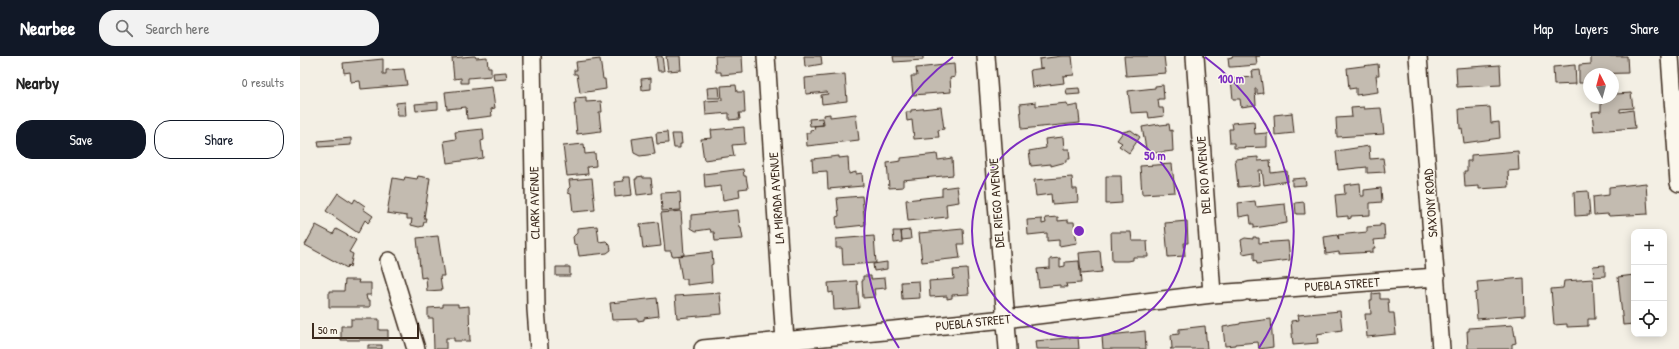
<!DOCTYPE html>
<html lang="en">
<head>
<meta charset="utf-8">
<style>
	body { margin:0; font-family:"Patrick Hand",sans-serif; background:#f2f2f2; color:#222 }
	.controls { position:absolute; right:12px; bottom:12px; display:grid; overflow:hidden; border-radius:8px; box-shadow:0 2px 10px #0003 }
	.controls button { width:36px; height:36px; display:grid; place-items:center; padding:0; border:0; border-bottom:1px solid #e0e0e0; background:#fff; color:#222; font:20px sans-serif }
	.compass { position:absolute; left:1283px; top:12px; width:36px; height:36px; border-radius:50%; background:#fff; box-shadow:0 2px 10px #0003; rotate:354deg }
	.scale { position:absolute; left:12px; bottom:10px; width:107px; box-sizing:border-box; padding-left:4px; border:2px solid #3b2a1e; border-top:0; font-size:11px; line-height:14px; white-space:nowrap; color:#3b2a1e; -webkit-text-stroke:3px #fbf7ec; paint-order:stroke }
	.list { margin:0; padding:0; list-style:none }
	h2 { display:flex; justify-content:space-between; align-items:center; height:52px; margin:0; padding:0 16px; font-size:17px }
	h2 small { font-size:13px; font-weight:400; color:#767676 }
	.actions { display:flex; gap:8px; padding:12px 16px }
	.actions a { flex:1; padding:9px 0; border:1px solid #111827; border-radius:16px; text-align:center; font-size:14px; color:#111827 }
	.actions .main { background:#111827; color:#fff }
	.icon { flex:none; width:22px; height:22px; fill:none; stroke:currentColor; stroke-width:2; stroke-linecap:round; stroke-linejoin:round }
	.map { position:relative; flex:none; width:1379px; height:293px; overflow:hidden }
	header { display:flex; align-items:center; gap:24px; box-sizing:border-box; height:56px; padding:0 20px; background:#111827; color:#fff }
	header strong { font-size:19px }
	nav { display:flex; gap:22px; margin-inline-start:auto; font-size:14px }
	.search { width:280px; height:36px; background:#f2f2f2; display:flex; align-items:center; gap:10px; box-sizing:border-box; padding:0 14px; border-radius:16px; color:#767676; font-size:15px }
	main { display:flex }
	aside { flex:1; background:#fff }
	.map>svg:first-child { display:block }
</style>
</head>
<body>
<header>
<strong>Nearbee</strong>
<div class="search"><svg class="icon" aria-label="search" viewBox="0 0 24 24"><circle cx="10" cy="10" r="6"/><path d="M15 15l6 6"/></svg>Search here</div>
<nav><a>Map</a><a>Layers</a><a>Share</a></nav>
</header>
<main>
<aside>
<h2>Nearby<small>0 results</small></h2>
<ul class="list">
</ul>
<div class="actions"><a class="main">Save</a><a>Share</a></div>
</aside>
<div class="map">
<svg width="1379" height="293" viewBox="0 0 1379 293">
	<rect width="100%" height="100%" fill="#f3efe4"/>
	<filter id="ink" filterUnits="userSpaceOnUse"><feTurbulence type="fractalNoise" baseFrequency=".025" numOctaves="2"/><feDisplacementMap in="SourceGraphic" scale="8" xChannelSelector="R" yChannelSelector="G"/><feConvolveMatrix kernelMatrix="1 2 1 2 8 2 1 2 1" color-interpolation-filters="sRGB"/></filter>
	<g filter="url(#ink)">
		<!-- building -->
		<path fill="#c3bbb0" stroke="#3b2a1e" d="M173 0H175L176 2 187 1 188 11H191V20L168 22V27H161V22L154 23 152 2Z
			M356 0H362L364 15H358Z
			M366 0H380L381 14 368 15Z
			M415 0H442L443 17 421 19V16H416Z
			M504 0H521L522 8 505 11Z
			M593 0H623V4L594 6Z
			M762 0H772L774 19 763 20 764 27 732 31 730 14 744 12H740L739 3Z
			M824 0H864L866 17 826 20Z
			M932 0H960H956L957 9 932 11H929L928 2 932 1Z
			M1291 0H1327L1328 17 1289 18V27H1279V9L1291 8Z
			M83 3V18H86V14L104 13 107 29 61 33 60 25 51 26 50 16 44 17 43 7Z
			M300 3 303 23H305L306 33 280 37 277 18H274V14H277L276 6Z
			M654 8 655 21 650 22 651 36 613 39 611 20H617L616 12Z
			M1078 8 1079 19H1076L1078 36 1056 39V32L1049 33 1047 12Z
			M1200 9 1201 29 1157 31 1156 12Z
			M1275 9 1276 28 1254 29 1253 11Z
			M960 14 963 37 957 38V33H955L956 49 941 51 940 43H933L931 23 953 21 952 15Z
			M206 16 207 23 194 24 193 17Z
			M545 18 547 45 522 48 521 39 528 38 527 36 506 38 505 22Z
			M351 22V33L342 34 341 23Z
			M436 29 437 36H444L445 57H439L440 63 429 64V57L406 59 405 45 422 44 421 30Z
			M863 29 864 43H858L859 52H863L864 60 849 62 848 56 831 57 828 35 855 32V30Z
			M192 31 195 52 191 53 192 60 167 63 166 51 147 53 145 36Z
			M419 31 420 42H408L407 32Z
			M779 32 780 38 767 39 766 33Z
			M1316 36V38L1331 37 1333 52 1320 53V56L1333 54 1335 72 1294 75 1292 56 1301 55V42H1313V37Z
			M286 41V46L301 45 302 56H299L301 75 277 78 274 47H276L275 42Z
			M105 46 106 60H97L96 47Z
			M138 46V53L116 55 115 48Z
			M736 46V50L767 47 768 51 778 49 780 67 722 73 720 48Z
			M641 51 644 73 638 74 639 81 614 83 612 64 607 65 606 56H611V54Z
			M1064 51V53L1081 52 1084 78 1037 81 1036 62 1052 61 1051 52Z
			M1190 51 1191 67 1199 66 1200 82 1164 87 1162 72 1160 73 1159 53Z
			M992 57 994 77 975 79 974 59Z
			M530 58V61L556 58 559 84 507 90 506 77H510V74L515 73 514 70 524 69 523 59Z
			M522 62 523 69 510 70 509 63Z
			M954 65 955 78 967 77V91L934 92V87H930L929 73H933L932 67Z
			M859 68 860 69 869 68 870 75 872 74 873 95 847 98 842 71Z
			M444 71 445 88 432 89 434 100 404 104 401 83 412 82 411 74Z
			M183 73 184 84 181 85 183 102 147 107 144 85 156 83 155 76Z
			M831 74 840 81 829 97 819 90 822 87 817 84 823 76Z
			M367 76 368 87 357 88 356 77Z
			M372 78H381L382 88H380V92H374Z
			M352 80 355 98 340 100 334 97 332 83Z
			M763 81 764 93H769L770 103H766V106L751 110V108L731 110 729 95 746 92 745 83Z
			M51 82V89L19 91 18 85Z
			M284 88 285 98 295 97 296 110 287 111 288 118 267 120 263 90Z
			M1069 90 1070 103 1083 102 1085 116 1067 117V111L1038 114 1036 95Z
			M1218 95 1219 114 1208 115 1209 131 1179 133V130L1165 131 1164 115H1167V105H1171V99Z
			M637 98 638 104 652 102 653 119 603 124V131L589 132 587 107 601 105V102Z
			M539 100V102L548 101 549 118 556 116V118L562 117 563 130 528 133 527 115 513 116 512 103Z
			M958 101V105L970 104 971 117 987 115 988 125 964 129 962 114H959L960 129 938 131 935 103Z
			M872 108 875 136 842 138 840 110Z
			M443 113 444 120H446L448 132 439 133 440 141 423 144 421 130 405 132 404 118Z
			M118 120 130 122 124 162H126L125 166H124L123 170 119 171 111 169 112 163H107V160L87 157 93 122 104 124 105 121 117 123Z
			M343 120V122H351L353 137 337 139 335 123H337V121Z
			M806 120H821L822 147 806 148Z
			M323 121H330L332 139 315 141 314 126 324 125Z
			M772 121 773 133H777L778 146 752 148 751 138 736 140 734 124Z
			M292 122 295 154 273 156 271 138 268 137V133L270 131 269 124Z
			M1005 122 1006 129 992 130V123Z
			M1060 127 1061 140H1064V134L1081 132 1082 146 1070 147V159L1051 160V162L1048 163V160L1037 161 1035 139 1045 138 1044 129Z
			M1346 127 1348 158 1309 160 1308 158 1294 159 1293 141 1309 139V131Z
			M657 130 659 146 646 148 647 161 608 165 606 144 642 140V132Z
			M1288 135 1290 159 1275 160 1274 136Z
			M380 136 381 154 362 155 361 137Z
			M38 137 53 147 55 143 65 150 63 153 73 160 68 167 65 164 58 177 26 155Z
			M562 140 565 169 537 172 536 161 539 160 537 142Z
			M955 145 956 151 985 148 987 167 954 172V168H951L950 159 939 161 938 147Z
			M1004 146 1005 158H996L995 147Z
			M438 154 440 172H441L443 183 415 185 414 176H411L410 173 396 175 391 172V159Z
			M381 155 384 199 372 200 371 195H365L361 157Z
			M758 161V165L768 164V166H774L777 187 759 190V184L747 185V177L728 179 727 164 742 163V168L746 167 745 162Z
			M887 165 888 187H884L885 200 868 201 865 167Z
			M358 166 361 190 343 192 340 168Z
			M1080 168 1084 169 1085 183 1074 184 1075 192H1073V196L1039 198V196L1026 198 1024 181 1037 179 1039 184 1038 179 1067 176V171L1080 170Z
			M16 169 33 178 36 173 56 184 49 196 53 198 50 211 48 209 47 212 5 189Z
			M297 170 299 186 306 185 310 189 311 194 307 197 279 200 277 189 274 188 273 181 277 177V172Z
			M663 173 664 188H658L660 202 622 206 619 177Z
			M610 174 611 183 602 184 601 175Z
			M593 175H601L602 186 594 187Z
			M811 176H831L832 185H847L848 201H833V204L827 205H812Z
			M138 180 144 220H140L142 234 127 235 126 221 121 222 117 182Z
			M574 180 576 207 543 209 542 192H536V183Z
			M953 181H956V182H959V187L988 185 990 204 957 208 956 204 954 205V196L943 198 941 184 945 182 953 183Z
			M800 195 802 216 781 218 779 197Z
			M412 196 413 208 411 209 412 226 387 229V223H382L378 200Z
			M760 202V211L765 210V206L779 205 781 227 766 228 767 231H760V229L739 231 737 213 750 212V203Z
			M587 206V213L574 215 573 208Z
			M1305 209V220L1294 221 1293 210Z
			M256 211H270V220H256Z
			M667 213 669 238 652 239V242L647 243V240L630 241 629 225 654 223 653 214Z
			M1334 219V268L1323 269 1318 221Z
			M563 220H571V223L585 222 586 232 574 233 575 241 563 242 562 225H563Z
			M1224 222 1225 259 1177 263 1175 237 1178 236 1177 226Z
			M1293 223 1295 263H1288V270L1267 271V268L1254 269 1251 233 1263 232 1264 225Z
			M45 224H59L58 227H71V239H66L67 244H70V251H29V235H44Z
			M557 225 559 252 534 254 533 236 529 237 528 227Z
			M619 225 620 242 602 243 601 226Z
			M420 237 422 258 377 262 375 240Z
			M1080 237V243H1088L1089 257H1094L1096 278 1067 281 1065 258H1071L1070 244H1072V238Z
			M357 242 359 260 344 262V264L338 265V263L312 264 310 247Z
			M143 248H158V251L169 250 170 285H154V282H146V293H134L133 262H128V252L143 251Z
			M1040 255 1042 274 1017 278 1018 287 993 289 991 265 999 264 998 259Z
			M51 263H79V274H88V284H41V270H51Z
			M971 263 973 291 959 293 958 286 935 288V289L925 290 923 271 940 268V267Z
			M1213 269 1216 287 1212 288V293H1168L1167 275H1169V272Z
			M905 270 907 293H870L872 292 871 279 879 278V273Z
			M845 275 846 293H803L802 280Z
			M778 281 779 293H736L735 285Z
			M68 289H82V293H68Z"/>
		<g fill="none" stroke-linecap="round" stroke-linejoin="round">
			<defs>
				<path id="minor" d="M232 0 236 253 239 293
					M466 0 485 285
					M686 0 708 293
					M895 0 912 238
					M1118 0 1141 293
					M1370 0 1379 127
					M89 205 116 293
					M949 235 1136 221
					M403 293 705 263 912 238 942 236"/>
			</defs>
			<!-- minor casing -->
			<use href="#minor" stroke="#3b2a1e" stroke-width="20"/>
			<!-- minor -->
			<use href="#minor" stroke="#fbf7ec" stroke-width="17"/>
		</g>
	</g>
	<!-- distance rings -->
	<g fill="none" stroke="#7b2cbf" stroke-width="2">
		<circle cx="779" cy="175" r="107"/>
		<path d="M599 292A215 215 0 0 1 653 1M905 1A215 215 0 0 1 959 292"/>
	</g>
	<g text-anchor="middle" stroke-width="3" stroke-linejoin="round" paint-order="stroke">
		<!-- street labels -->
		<g font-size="13" fill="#3b2a1e" stroke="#fbf7ec">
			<text transform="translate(903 119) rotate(-94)" y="5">DEL RIO AVENUE</text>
			<text transform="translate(476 142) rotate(-94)" y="5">LA MIRADA AVENUE</text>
			<text transform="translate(234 147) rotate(-91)" y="5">CLARK AVENUE</text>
			<text transform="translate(696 147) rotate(-94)" y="5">DEL RIEGO AVENUE</text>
			<text transform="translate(1130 147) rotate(-94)" y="5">SAXONY ROAD</text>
			<text transform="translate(1042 228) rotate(-4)" y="5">PUEBLA STREET</text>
			<text transform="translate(673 266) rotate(-6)" y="5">PUEBLA STREET</text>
		</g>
	</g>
	<circle cx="779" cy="175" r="6" fill="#7b2cbf" stroke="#fbf7ec" stroke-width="2"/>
	<g font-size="12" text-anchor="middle" font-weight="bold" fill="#7b2cbf" stroke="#fbf7ec" stroke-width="3" stroke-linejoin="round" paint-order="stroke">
		<text x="931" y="27">100 m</text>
		<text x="855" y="104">50 m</text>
	</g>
</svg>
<div class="controls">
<button>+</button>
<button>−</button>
<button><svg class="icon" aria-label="locate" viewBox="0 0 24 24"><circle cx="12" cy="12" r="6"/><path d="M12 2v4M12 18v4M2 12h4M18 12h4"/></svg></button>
</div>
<svg class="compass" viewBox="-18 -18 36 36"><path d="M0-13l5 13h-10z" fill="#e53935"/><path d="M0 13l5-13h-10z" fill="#767676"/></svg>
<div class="scale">50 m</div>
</div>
</main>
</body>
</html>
